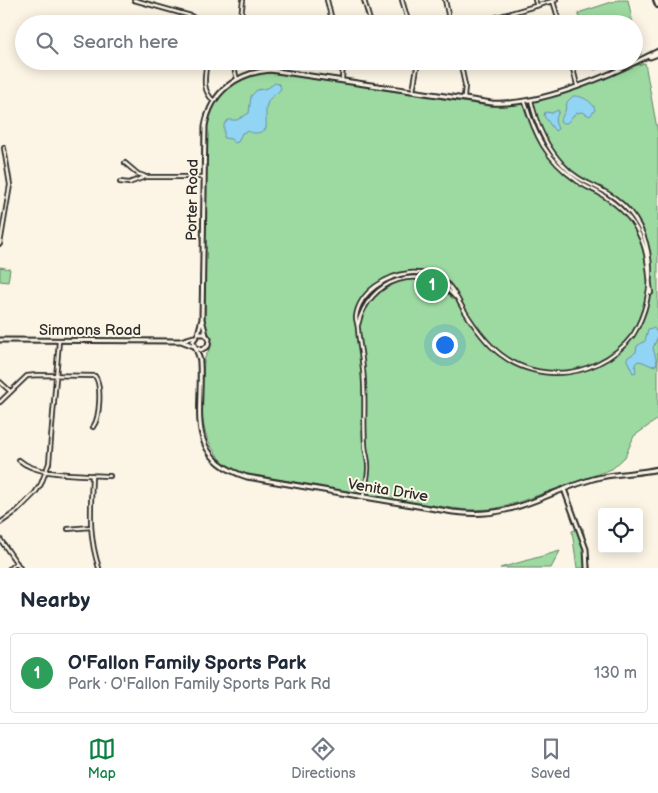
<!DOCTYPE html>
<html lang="en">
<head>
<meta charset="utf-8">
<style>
	body { margin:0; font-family:"Balsamiq Sans",sans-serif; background:#f6f6f7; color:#1f2937 }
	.controls { position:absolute; right:15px; bottom:15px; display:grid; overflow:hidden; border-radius:5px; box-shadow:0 2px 12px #0003 }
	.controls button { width:45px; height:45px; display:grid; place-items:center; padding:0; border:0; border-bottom:1px solid #e0e1e3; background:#fff; color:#1f2937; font:25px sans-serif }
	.you { position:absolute; left:444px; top:344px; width:18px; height:18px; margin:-12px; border:4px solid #fff; border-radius:50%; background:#1a73e8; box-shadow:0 0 0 8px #1a73e833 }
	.badge { display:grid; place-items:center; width:32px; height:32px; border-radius:50%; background:#0b8043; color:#fff; font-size:16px; font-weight:700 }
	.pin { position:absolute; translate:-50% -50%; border:2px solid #fff; box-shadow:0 1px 5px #0006 }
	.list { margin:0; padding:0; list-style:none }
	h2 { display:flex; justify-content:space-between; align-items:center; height:65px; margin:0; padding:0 20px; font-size:21px }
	h2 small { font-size:16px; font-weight:400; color:#747a83 }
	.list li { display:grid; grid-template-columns:32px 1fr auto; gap:15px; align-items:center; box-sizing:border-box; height:80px; margin:0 10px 10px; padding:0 10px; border:1px solid #e0e1e3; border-radius:5px }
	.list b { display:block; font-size:19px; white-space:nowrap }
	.list p { margin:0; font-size:16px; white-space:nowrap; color:#747a83 }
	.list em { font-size:16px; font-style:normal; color:#747a83 }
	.icon { flex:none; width:28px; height:28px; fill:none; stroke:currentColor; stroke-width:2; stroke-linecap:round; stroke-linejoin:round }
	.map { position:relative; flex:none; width:658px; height:568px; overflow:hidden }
	.search { position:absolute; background:#fff; box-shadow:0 2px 12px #0003; left:15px; right:15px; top:15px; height:55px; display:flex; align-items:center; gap:12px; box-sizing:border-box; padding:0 18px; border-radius:28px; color:#747a83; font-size:19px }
	.sheet { height:155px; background:#fff }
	nav { display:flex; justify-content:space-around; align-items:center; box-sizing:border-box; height:70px; border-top:1px solid #e0e1e3; background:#fff; font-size:14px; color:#747a83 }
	nav a { display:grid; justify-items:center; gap:2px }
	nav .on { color:#0b8043 }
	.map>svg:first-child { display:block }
</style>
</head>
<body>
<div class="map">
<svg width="658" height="568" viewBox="0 0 658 568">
	<rect width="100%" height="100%" fill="#fcf5e5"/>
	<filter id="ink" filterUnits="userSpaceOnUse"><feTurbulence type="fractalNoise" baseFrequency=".02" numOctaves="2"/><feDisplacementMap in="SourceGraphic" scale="10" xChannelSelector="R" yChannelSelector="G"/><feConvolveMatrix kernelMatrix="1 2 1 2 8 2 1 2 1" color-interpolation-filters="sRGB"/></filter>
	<g filter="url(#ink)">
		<!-- green -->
		<path fill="#9ddaa1" stroke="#648266" d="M618 0H628L633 24H581L578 13Z
			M634 27 641 54 634 57Z
			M591 61H621L594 70Z
			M645 63 658 134V419L634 436 625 457 612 469 516 503 493 509 467 510 401 501 236 472C193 442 202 406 204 360 206 354 210 350 211 344 213 338 206 330 205 324 205 279 206 234 206 189 206 164 202 133 213 109 225 85 250 73 276 73L488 106C550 108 589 77 645 63Z
			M0 267 10 269 8 282 0 281Z
			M583 528 590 567V568H577L572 531Z
			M560 551 551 568H500Z"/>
		<!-- water -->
		<path fill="#92d4f3" stroke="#6990a3" d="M275 83 279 84 281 88C278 94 273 95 269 100 264 108 267 119 266 129 259 134 254 134 247 131L242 133 238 142 234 143 231 139 224 138V125L228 120H237L249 113 251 96 257 90 268 88Z
			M573 96C581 95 594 102 595 110L590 116 582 112 576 113 567 123H561L560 121 565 111 567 102Z
			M558 110 559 111 555 121 558 129 555 131 544 116 545 112 552 113Z
			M652 328 655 329 658 336 653 348 657 362 656 365 652 366 643 362 638 361 635 364 636 372 633 373 627 360V358L636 352 637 346 645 341 648 329Z"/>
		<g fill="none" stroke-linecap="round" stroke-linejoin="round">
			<defs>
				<path id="minor" d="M134 0 191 16 194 18 199 24
					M327 0 333 24
					M364 0 371 24
					M402 0 409 24
					M445 0 450 24
					M535 0 537 6
					M553 1 560 24
					M240 24 243 0
					M473 24 556 0
					M207 61C205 76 201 90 214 101
					M232 61 237 79
					M460 61 465 85 464 98
					M571 61 577 85
					M342 80 343 61
					M413 91 418 61
					M525 102C535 135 546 159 576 180 583 186 592 189 599 193 616 203 631 216 639 234 649 253 648 273 651 293
					M125 163 138 174 144 176
					M120 182 129 183 145 177H203
					M0 244 10 185 4 148
					M358 325C368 279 423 260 455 297
					M0 382 10 391
					M0 402 27 376 37 375 95 376C102 385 100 418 93 427
					M19 460C38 477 84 474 110 476
					M92 475C91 510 88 535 99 568
					M363 497C365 487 369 475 368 465 368 458 365 451 365 444 363 419 366 396 363 370 362 356 359 343 358 329 358 325 356 321 356 317 359 292 387 275 410 273 422 272 436 276 446 283 454 289 458 301 464 310 486 346 509 371 554 373 584 374 615 359 633 335 658 294 658 231 616 199 599 186 578 182 564 166 547 148 536 124 531 100
					M0 523 17 511 35 493 41 484 49 463 59 341
					M68 529 91 527
					M0 539 20 568
					M10 568 17 563"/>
				<path id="tertiary" d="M650 57 658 54
					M202 319 206 335
					M198 334 202 319 205 126C211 92 236 73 270 70L492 103C543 106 613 74 658 51
					M0 340 180 341 194 337
					M181 341 194 346
					M197 348 201 350 208 346 209 339 205 334H198L193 341C195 349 200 355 200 363 203 412 184 457 247 477L453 512C512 520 541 494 593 479 614 473 637 474 658 469
					M564 489 586 549 587 568"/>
				<path id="secondary" d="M656 0 658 5"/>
			</defs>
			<!-- minor casing -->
			<use href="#minor" stroke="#2b2b2b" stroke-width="6"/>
			<!-- tertiary casing -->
			<use href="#tertiary" stroke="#2b2b2b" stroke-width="7"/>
			<!-- secondary casing -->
			<use href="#secondary" stroke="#2b2b2b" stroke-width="8"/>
			<!-- minor -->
			<use href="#minor" stroke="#fcf5e5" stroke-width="2.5"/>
			<!-- tertiary -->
			<use href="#tertiary" stroke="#fcf5e5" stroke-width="3"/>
			<!-- secondary -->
			<use href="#secondary" stroke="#fcf5e5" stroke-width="4"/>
		</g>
	</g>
	<g text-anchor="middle" stroke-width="4" stroke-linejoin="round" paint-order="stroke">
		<!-- street labels -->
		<g font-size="15" fill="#2b2b2b" stroke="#fcf5e5">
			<text transform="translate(192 200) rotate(-89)" y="5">Porter Road</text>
			<text x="90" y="335">Simmons Road</text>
			<text transform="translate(388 490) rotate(9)" y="5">Venita Drive</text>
		</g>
	</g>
</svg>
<div class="controls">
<button><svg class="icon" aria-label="locate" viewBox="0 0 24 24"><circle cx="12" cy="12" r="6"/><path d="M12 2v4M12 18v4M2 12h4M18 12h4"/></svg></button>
</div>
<div class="you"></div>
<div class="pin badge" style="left:432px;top:285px;background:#2e9e5b">1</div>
<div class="search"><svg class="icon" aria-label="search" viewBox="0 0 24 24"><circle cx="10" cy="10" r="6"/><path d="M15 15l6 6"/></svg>Search here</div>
</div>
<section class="sheet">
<h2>Nearby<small></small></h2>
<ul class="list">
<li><span class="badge" style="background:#2e9e5b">1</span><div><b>O'Fallon Family Sports Park</b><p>Park · O'Fallon Family Sports Park Rd</p></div><em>130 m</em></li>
</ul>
</section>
<nav>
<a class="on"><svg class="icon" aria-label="map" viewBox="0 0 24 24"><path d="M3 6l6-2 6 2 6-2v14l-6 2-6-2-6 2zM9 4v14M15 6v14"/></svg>Map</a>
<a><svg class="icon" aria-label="directions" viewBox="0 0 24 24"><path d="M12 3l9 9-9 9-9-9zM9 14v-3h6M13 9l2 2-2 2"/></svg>Directions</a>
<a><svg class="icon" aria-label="saved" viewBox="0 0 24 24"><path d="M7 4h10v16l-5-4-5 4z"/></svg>Saved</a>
</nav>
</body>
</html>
